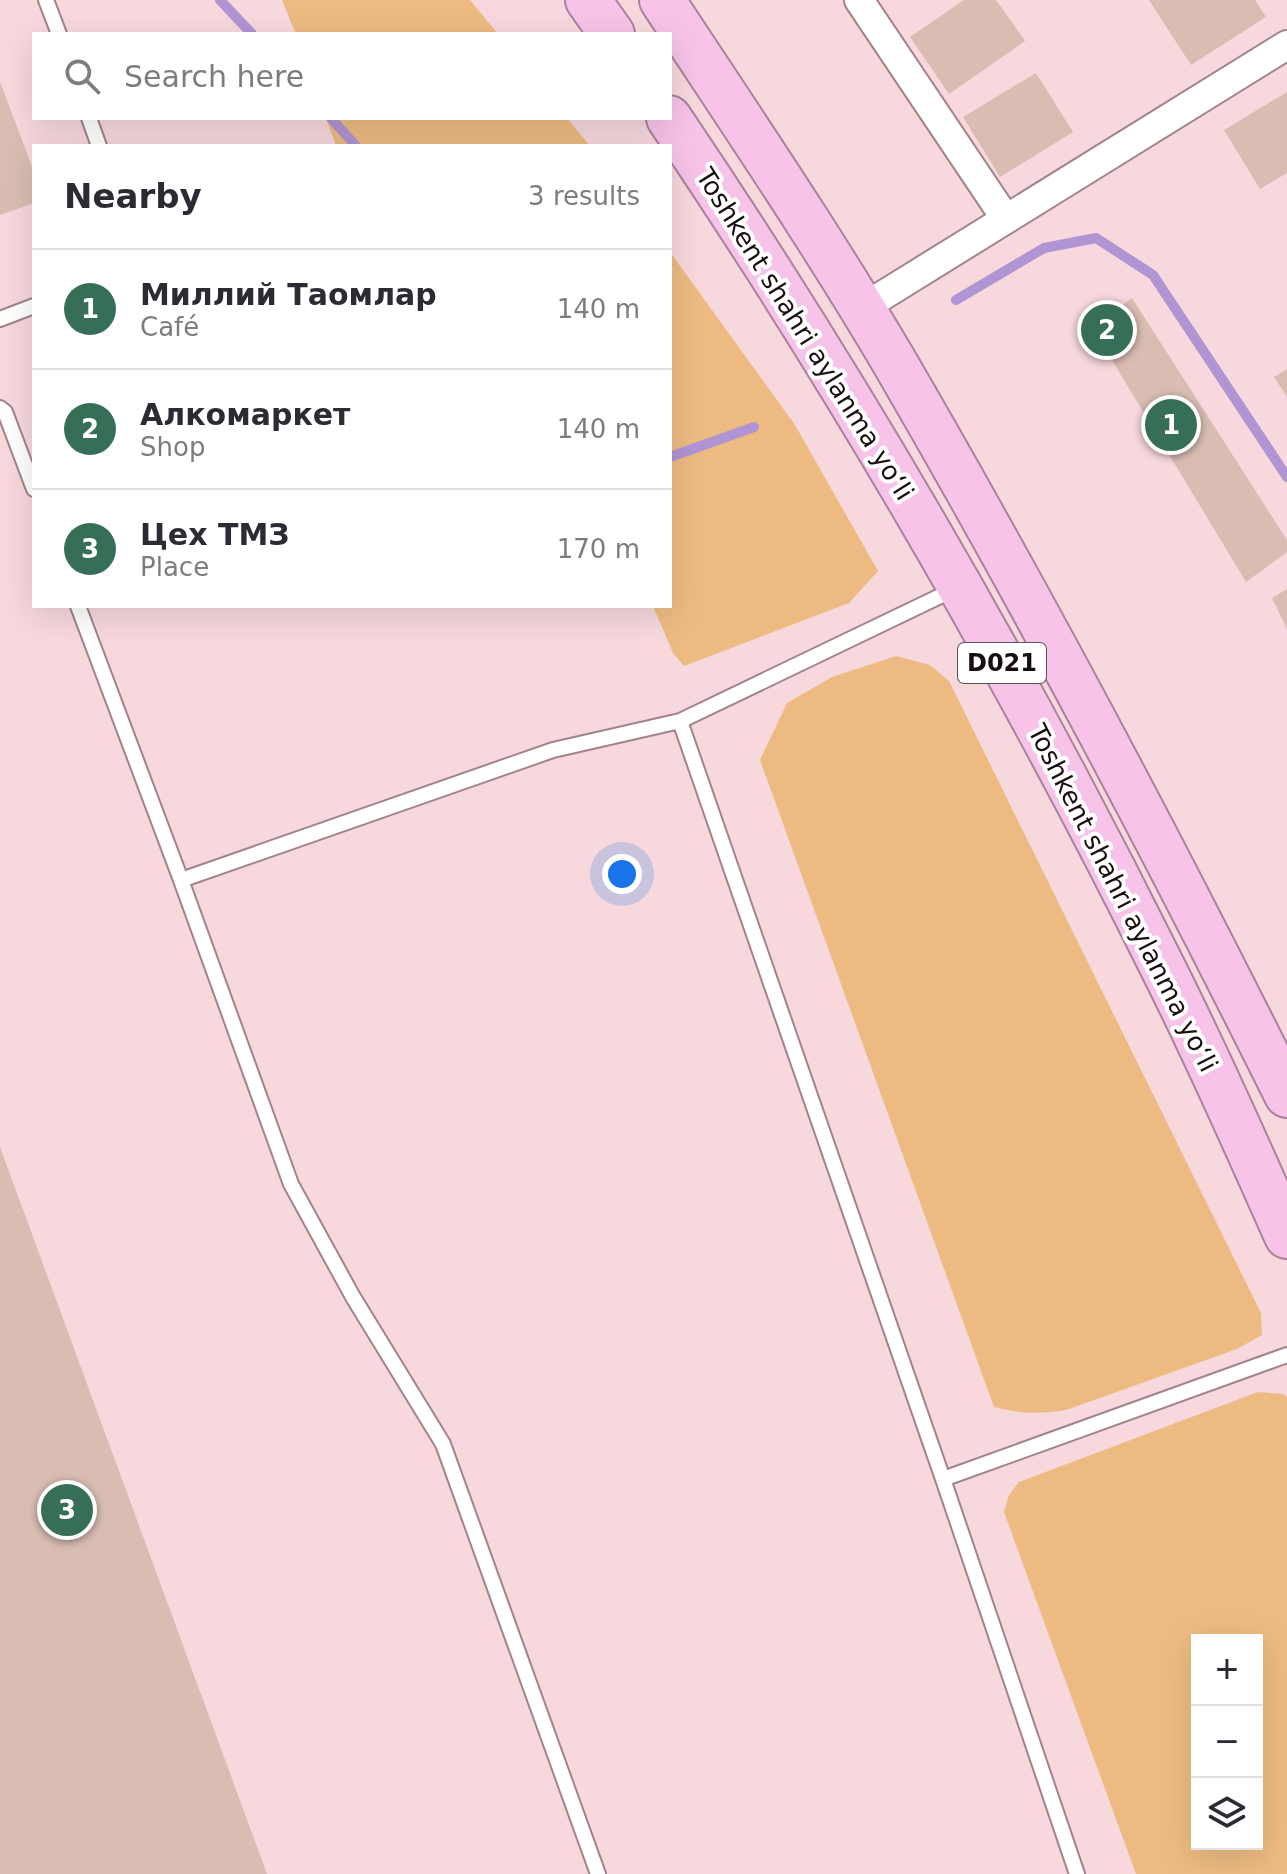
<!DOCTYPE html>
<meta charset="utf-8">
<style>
:root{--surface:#fff;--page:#f2f2f3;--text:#2b2b33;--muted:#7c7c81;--line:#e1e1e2;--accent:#376f56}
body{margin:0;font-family:"DejaVu Sans",sans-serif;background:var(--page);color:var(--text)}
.controls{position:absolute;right:24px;bottom:24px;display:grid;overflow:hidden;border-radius:0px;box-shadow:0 8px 32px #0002}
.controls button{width:72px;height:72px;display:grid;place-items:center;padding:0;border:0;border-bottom:2px solid var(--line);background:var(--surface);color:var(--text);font:40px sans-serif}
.you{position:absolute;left:622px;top:874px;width:28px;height:28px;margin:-20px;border:6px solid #fff;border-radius:50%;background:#1a73e8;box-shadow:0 0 0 12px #1a73e833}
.badge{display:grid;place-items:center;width:52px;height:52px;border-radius:50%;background:var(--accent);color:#fff;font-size:26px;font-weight:700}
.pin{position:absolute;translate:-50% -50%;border:4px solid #fff;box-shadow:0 2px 8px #0006}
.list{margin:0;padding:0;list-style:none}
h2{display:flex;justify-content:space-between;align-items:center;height:104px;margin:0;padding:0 32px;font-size:34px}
h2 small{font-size:26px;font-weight:400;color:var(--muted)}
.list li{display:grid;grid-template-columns:52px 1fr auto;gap:24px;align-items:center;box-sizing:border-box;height:120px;padding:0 32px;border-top:2px solid var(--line)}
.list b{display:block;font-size:30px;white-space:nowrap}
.list p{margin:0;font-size:26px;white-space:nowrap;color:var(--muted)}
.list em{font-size:26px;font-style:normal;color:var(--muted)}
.icon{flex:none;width:44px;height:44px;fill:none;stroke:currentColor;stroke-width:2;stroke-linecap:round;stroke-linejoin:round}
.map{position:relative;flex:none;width:1287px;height:1874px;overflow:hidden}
.search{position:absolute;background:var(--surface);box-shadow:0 8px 32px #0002;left:32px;top:32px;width:640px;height:88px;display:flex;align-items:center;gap:20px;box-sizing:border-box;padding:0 28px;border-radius:0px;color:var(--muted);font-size:30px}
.panel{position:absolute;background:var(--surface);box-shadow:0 8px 32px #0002;left:32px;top:144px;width:640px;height:464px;border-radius:0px}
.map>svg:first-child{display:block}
.green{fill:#edbb82;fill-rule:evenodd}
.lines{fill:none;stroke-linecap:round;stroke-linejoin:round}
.stream{stroke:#b194d4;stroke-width:10}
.building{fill:#d9bdb3}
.lane-casing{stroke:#a18489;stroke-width:18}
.street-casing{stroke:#a18489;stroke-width:32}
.highway-casing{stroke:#a9839d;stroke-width:48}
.lane{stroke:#fff;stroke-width:14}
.street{stroke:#fff;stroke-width:28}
.highway{stroke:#f7c3e9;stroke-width:44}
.labels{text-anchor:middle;stroke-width:8;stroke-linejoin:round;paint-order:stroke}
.shield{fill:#fff;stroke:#5d5657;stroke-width:2}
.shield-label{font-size:24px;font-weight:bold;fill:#180d0f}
.street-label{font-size:26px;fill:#180d0f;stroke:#fff}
</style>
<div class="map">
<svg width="1287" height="1874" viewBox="0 0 1287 1874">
<rect width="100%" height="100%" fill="#f7d8dd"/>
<path class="green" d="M 282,0 L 470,0 L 498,34 L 296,34 Z
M 326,118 L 567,118 L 590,146 L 336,146 Z
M 670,252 L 795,425 L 878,571 L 849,603 L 684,666 L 673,653 L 653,606 L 670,606 Z
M 896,656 L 930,665 L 949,681 L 1261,1313 L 1262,1335 L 1237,1349 L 1066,1410 C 1038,1414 1022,1414 994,1407 L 760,760 L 787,703 L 832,677 Z
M 1258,1392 L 1283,1394 L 1287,1397 L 1287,1874 L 1136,1874 L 1004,1512 L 1009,1495 L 1019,1482 ZM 1197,1640 L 1257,1640 L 1257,1844 L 1197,1844 Z"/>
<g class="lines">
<path class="stream" d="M 220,0 L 252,34
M 331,118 L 356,146
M 956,300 L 1044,248 L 1096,238 L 1153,275 L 1287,477
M 670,457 L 754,427"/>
</g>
<path class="building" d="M 964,0 L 996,0 L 1025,41 L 949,94 L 910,37 Z
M 1149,0 L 1255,0 L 1266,17 L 1191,65 Z
M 1036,73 L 1073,132 L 1000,177 L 963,117 Z
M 0,82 L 34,172 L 34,203 L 0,215 Z
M 1287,92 L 1287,173 L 1260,189 L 1224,130 Z
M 1132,298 L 1287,540 L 1287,552 L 1246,582 L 1092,327 Z
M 1287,369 L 1287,397 L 1274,377 Z
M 1287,589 L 1287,629 L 1272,598 Z
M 0,1147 L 267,1874 L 0,1874 Z"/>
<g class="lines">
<g class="lane-casing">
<path id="lane" d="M 46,0 L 59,34
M 89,118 L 99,146
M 0,319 L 34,306
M 0,408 L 5,412 L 34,489
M 78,606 L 181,880 L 291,1184 L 353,1297 L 443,1444 L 598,1874
M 680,721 L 943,1479 L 1077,1874
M 181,880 L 553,750 L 680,721 L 957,588
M 943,1479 L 1287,1355"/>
</g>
<g class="street-casing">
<path id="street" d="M 859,0 L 1006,219
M 861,309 L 1287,45"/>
</g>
<g class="highway-casing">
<path id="highway" d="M 588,0 L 612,34
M 662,0 C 741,120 822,239 895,363 C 1034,602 1164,848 1287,1095
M 669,118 C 852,389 1017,674 1163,968 C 1207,1056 1247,1146 1287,1236"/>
</g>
<use href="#lane" class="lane"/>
<use href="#street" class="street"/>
<use href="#highway" class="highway"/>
</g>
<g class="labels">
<rect class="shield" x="958" y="643" width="88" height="40" rx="6"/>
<g class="shield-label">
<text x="1002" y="671">D021</text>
</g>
<g class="street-label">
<text transform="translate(805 334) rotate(58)" y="9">Toshkent shahri aylanma yoʻli</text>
<text transform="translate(1123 898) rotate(63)" y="9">Toshkent shahri aylanma yoʻli</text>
</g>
</g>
</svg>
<div class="controls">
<button>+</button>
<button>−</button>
<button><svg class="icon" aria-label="layers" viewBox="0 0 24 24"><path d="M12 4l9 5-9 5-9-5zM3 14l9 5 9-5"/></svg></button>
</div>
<div class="you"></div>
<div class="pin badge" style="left:1171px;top:425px">1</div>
<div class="pin badge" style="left:1107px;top:330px">2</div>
<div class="pin badge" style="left:67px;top:1510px">3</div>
<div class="search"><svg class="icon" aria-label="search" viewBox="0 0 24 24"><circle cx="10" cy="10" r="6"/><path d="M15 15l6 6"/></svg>Search here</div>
<section class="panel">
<h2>Nearby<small>3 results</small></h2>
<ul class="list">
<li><span class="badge">1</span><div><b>Миллий Таомлар</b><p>Café</p></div><em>140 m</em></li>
<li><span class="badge">2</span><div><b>Алкомаркет</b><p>Shop</p></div><em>140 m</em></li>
<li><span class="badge">3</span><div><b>Цех ТМЗ</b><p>Place</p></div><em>170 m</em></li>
</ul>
</section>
</div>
